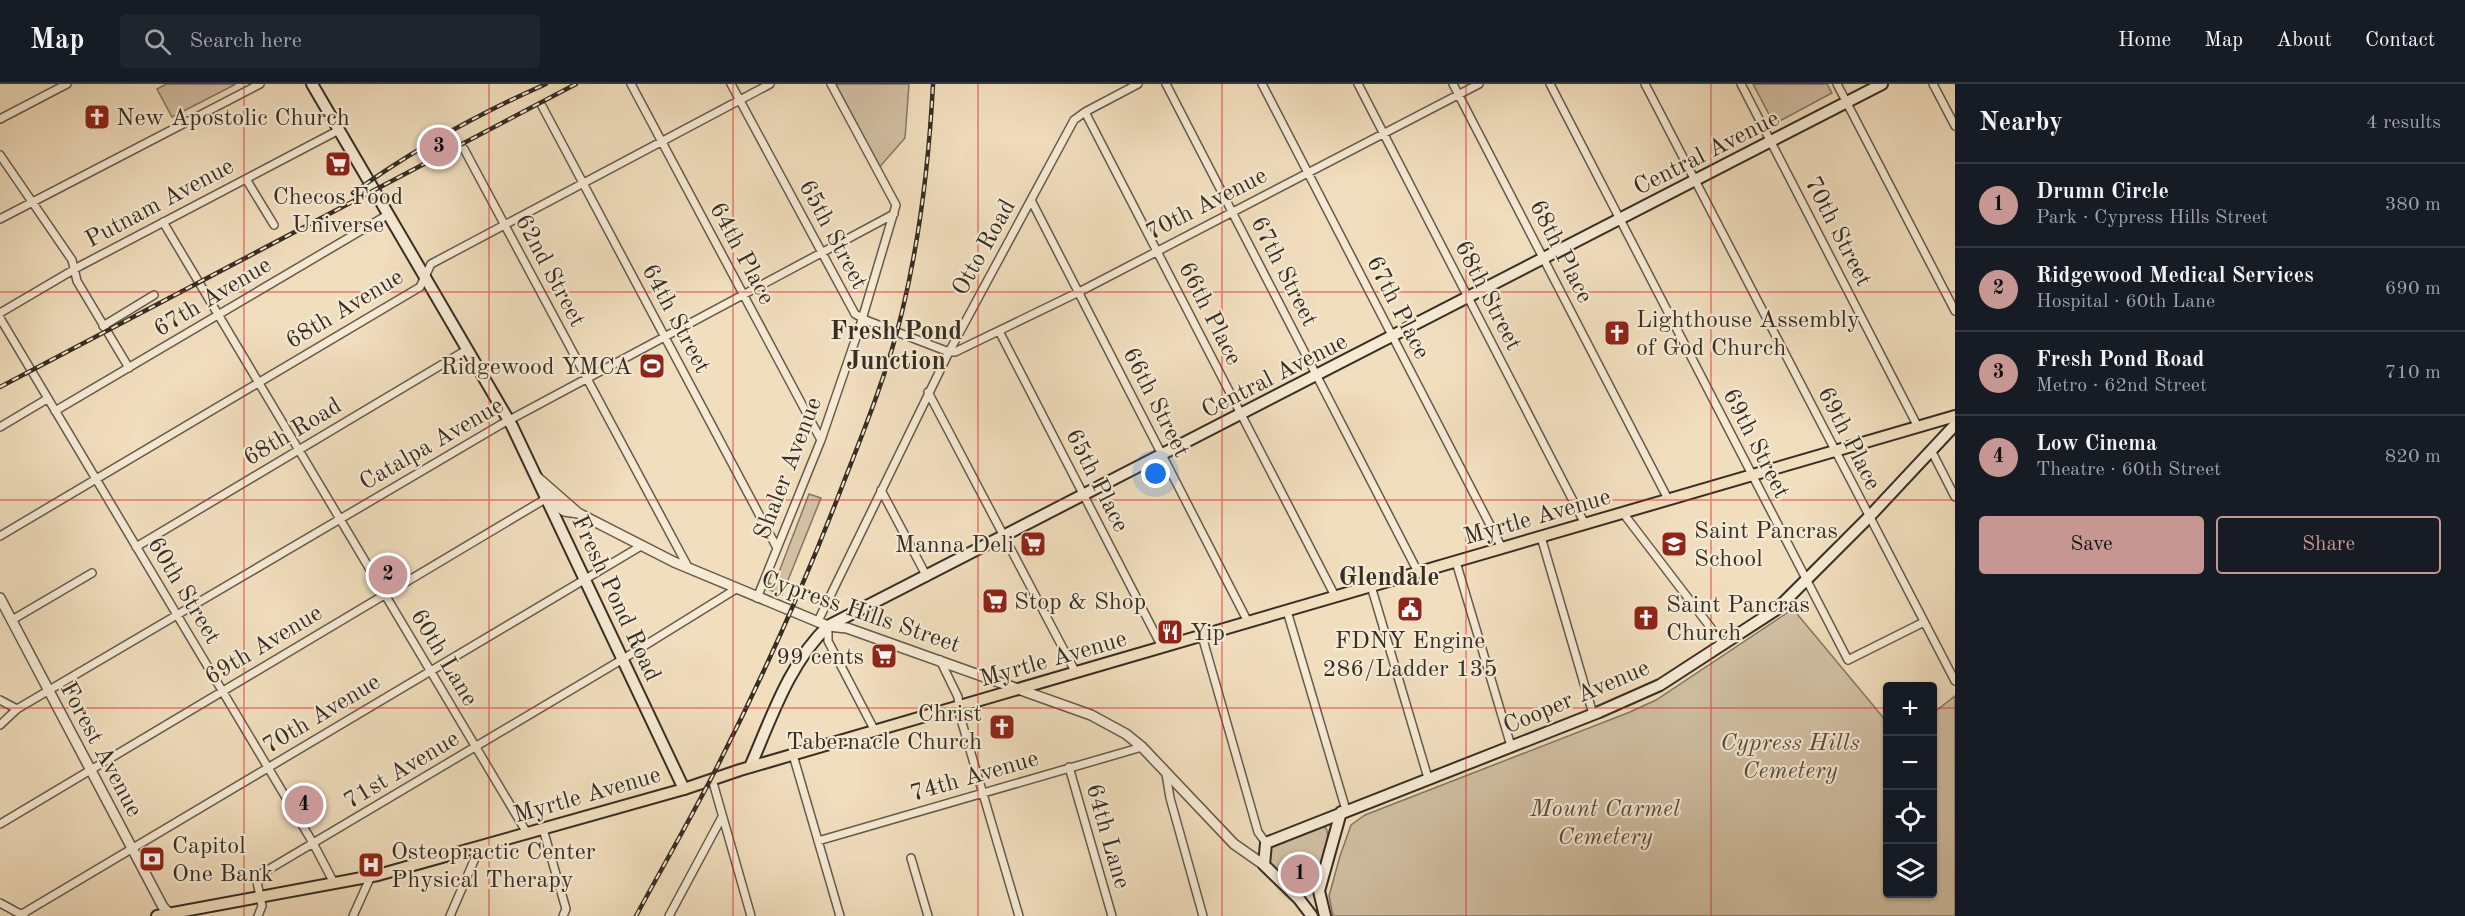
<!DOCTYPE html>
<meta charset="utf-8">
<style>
:root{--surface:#171b24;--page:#20242c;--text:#f1f3f6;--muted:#9ea1a6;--line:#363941;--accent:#c59692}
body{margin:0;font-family:"Old Standard TT",serif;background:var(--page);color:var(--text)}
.controls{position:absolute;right:18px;bottom:18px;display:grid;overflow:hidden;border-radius:6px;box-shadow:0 2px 4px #0004}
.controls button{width:54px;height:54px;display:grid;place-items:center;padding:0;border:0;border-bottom:2px solid var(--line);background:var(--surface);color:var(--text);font:30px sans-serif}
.you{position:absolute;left:1156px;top:390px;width:21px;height:21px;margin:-15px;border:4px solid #fff;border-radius:50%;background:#1a73e8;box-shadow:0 0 0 9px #1a73e833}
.badge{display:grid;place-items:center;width:39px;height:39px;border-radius:50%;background:var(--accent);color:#111;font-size:20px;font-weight:700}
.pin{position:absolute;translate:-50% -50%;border:3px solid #fff;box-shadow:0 2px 6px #0006}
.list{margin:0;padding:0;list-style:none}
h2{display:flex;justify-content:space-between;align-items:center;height:78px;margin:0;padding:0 24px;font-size:26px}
h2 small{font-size:20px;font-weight:400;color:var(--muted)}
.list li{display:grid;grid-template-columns:39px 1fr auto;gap:18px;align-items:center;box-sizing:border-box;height:84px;padding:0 24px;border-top:2px solid var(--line)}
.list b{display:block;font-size:22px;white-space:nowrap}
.list p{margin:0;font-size:20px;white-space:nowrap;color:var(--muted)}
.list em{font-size:20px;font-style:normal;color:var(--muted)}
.actions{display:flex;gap:12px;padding:18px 24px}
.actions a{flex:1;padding:14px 0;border:2px solid var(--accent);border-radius:6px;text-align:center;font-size:21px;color:var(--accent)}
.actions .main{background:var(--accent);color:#111}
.icon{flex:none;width:33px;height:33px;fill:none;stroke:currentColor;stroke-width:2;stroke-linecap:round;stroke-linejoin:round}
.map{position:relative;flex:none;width:1955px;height:832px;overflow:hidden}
header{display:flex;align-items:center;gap:36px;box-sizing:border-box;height:84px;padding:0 30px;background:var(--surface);border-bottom:2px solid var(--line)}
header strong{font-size:28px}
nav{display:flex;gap:33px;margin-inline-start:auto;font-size:21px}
.search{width:420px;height:54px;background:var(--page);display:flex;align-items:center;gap:15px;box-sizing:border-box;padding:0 21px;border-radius:6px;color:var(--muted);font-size:22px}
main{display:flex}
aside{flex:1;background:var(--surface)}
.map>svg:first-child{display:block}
.green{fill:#d1c0a4;stroke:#847764;stroke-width:1.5}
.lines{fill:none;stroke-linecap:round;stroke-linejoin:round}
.minor-casing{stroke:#665a4a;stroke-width:10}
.tertiary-casing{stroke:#665a4a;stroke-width:12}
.secondary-casing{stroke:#372e23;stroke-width:14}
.primary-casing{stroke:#372e23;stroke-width:14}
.minor{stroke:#f6ead5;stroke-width:7}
.tertiary{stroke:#f6ead5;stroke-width:9}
.secondary{stroke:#f6ead5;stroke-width:10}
.primary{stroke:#f1debe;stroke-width:10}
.rail-casing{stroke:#372e23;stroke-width:4.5}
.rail{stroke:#f6ead5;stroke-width:2;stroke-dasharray:7;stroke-linecap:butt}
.grid{fill:none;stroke:#d62828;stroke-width:1.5;stroke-opacity:0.55}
.labels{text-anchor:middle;stroke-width:4.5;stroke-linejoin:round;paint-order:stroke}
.poi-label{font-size:24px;fill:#372e23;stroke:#f6ead5;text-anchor:start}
.street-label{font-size:24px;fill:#372e23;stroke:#f6ead5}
.park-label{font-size:24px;font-style:italic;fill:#564b3d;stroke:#f6ead5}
.neighbourhood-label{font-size:26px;font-weight:bold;fill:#372e23;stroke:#f6ead5}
</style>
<header>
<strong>Map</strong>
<div class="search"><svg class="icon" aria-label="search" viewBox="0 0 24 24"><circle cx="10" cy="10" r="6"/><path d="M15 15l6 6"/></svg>Search here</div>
<nav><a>Home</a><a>Map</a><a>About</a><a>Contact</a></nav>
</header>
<main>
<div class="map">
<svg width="1955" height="832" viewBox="0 0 1955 832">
<rect width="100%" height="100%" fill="#f1debe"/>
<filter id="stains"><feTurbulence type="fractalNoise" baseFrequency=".00333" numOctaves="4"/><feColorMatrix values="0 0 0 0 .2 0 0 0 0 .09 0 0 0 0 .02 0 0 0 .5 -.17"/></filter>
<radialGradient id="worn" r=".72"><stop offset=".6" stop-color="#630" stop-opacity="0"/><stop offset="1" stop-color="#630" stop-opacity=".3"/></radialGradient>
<path class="green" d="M 166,0 L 236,0 L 172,33 L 157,5 Z
M 831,0 L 909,0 L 905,54 L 877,86 Z
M 1753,0 L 1827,0 L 1832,9 L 1774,40 Z
M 809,410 L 821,414 L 782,511 L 767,505 L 769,499 L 774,501 Z
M 1793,525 L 1887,638 L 1888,810 L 1932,810 L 1933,629 L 1955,612 L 1955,832 L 1333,832 L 1329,812 L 1340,772 L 1351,741 L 1365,731 L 1630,628 L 1656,616 Z
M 1315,741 L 1326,744 C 1332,755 1319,802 1310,810 L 1300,809 L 1267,776 L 1269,762 Z"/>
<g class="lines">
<g class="minor-casing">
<path id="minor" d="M 631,0 L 821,356
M 731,0 L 855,230 L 868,237 L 949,268
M 1166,0 L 1418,488
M 1262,0 L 1502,464
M 1358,0 L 1585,440
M 1453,0 L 1668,415
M 1550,0 L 1848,576 L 1924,538
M 1645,0 L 1955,597
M 1741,0 L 1918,343
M 1837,0 L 1955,227
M 1933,0 L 1955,42
M 542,22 L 777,464
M 1085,28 L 1335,512
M 0,35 L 67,0
M 464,65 L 688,483
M 0,71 L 72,176 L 77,197 L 129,284
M 246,95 L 274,141
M 1031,116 L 1248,538
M 0,135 L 260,0
M 163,138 L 527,749
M 0,229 L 80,182 L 339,46
M 0,234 L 313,759 L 334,799
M 103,242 L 154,211
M 999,247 L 1162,563
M 949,268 L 955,268 L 1079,208 L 1479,0
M 928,308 L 1076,589
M 55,327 L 389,130
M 0,343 L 47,315
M 1932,368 L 1955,413
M 881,406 L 927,493
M 1623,429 L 1724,561
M 0,452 L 420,203 L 431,180 L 770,0
M 1541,453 L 1593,630
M 136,463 L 468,265
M 1456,478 L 1511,662
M 1371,502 L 1428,694
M 757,514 L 821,356 L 860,242 L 896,121 L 831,0
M 1287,527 L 1346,726
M 12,536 L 92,489
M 818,537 L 949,268 L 1074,36 L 1085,28 L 1138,0
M 828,542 L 828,557 L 875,647
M 1202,552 L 1258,748 L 1266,759
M 940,576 L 958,613 L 960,632 L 1019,832
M 0,616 L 17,625
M 0,641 L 17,625 L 500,341 L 894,130
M 793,671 L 840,832
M 1069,683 L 1112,832
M 1166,690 L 1170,714 L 1203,832
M 712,695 L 751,832
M 0,740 L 547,414
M 543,745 L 566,825 L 563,832
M 818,757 L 1142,663
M 911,774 L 928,832
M 0,819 L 24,832
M 22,830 L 641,462
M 258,832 L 262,822 L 256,793 L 623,575 L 736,505
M 353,832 L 371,792
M 450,832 L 476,772 L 474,763
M 669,832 L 722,733"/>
</g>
<g class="tertiary-casing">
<path id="tertiary" d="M 538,394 L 578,429 L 674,478 L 828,542 L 847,544 L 1091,631 L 1126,650 L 1142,663 L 1234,760 L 1264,781
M 547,414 L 564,427 L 578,429
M 0,514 L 163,823 L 170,830"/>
</g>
<g class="secondary-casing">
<path id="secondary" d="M 312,0 L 512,342 L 684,705
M 750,683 C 771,635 789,579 828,542 L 1882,0
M 1312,832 L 1299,815 L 1264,781 L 1266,759 L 1599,628 L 1660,601 L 1777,525 L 1869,433 L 1955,341
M 1325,832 L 1319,807 L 1341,728"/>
</g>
<g class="primary-casing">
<path id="primary" d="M 157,832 L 378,791 L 684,705 L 740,686 L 1955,332"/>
</g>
<use href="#minor" class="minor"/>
<use href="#tertiary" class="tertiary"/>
<use href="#secondary" class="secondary"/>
<use href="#primary" class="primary"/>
<g class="rail-casing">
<path id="rail" d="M 353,109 C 413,66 478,30 546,0
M 0,303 L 576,0
M 636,832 C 664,780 694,729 720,677 C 766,586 807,494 843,400 C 865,344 888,287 902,228 C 920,154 929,77 933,0"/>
</g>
<use href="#rail" class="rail"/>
</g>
<path class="grid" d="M 244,0 L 244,832M 489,0 L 489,832M 733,0 L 733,832M 978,0 L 978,832M 1222,0 L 1222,832M 1466,0 L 1466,832M 1711,0 L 1711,832M 0,208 L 1955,208M 0,416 L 1955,416M 0,624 L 1888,624M 1932,624 L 1955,624"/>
<defs>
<g id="church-square" transform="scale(1.35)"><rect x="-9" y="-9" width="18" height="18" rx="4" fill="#8f2418" stroke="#f6ead5"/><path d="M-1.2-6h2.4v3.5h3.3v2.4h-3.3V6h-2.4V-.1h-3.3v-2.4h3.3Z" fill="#fff"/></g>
<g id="supermarket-square" transform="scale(1.35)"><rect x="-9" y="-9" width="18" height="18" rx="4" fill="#8f2418" stroke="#f6ead5"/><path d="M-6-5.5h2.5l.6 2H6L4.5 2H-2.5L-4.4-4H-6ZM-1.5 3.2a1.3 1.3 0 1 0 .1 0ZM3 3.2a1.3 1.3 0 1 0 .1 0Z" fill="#fff"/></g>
<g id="stadium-square" transform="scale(1.35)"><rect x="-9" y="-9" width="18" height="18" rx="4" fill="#8f2418" stroke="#f6ead5"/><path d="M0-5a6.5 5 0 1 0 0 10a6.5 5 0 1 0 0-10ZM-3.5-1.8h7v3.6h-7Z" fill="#fff"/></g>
<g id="school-square" transform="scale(1.35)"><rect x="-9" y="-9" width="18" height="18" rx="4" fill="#8f2418" stroke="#f6ead5"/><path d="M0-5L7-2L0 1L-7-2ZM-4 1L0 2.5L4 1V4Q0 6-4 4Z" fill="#fff"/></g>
<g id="civic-square" transform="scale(1.35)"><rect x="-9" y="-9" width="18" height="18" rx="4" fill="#8f2418" stroke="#f6ead5"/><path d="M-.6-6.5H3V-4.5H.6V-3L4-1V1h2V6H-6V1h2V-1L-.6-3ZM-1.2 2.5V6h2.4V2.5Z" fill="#fff"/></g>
<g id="restaurant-square" transform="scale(1.35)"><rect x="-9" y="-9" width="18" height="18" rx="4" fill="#8f2418" stroke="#f6ead5"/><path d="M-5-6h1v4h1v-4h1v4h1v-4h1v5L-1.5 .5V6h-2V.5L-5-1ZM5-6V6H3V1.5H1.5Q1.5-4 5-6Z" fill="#fff"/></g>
<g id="bank-square" transform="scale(1.35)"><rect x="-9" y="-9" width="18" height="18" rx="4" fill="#8f2418" stroke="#f6ead5"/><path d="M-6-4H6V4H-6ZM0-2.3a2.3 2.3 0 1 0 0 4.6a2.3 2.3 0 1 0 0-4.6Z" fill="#fff"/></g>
<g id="hospital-square" transform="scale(1.35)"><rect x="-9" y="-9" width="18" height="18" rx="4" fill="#8f2418" stroke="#f6ead5"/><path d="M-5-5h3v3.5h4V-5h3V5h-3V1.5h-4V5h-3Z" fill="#fff"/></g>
</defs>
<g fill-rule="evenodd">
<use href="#church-square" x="97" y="33"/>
<use href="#supermarket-square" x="338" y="80"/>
<use href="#church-square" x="1617" y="249"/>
<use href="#stadium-square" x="652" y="282"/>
<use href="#supermarket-square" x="1033" y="460"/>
<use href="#school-square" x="1674" y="460"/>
<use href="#supermarket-square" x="995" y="517"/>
<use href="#civic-square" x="1410" y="525"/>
<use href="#church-square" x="1646" y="534"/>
<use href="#restaurant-square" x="1170" y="548"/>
<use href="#supermarket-square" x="884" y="572"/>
<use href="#church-square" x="1002" y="643"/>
<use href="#bank-square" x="152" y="775"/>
<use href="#hospital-square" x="371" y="781"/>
</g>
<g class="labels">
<g class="poi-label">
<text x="116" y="41">New Apostolic Church</text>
<text x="338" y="120" text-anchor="middle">Checos Food<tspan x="338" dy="28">Universe</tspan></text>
<text x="1636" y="243">Lighthouse Assembly<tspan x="1636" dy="28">of God Church</tspan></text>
<text x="632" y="290" text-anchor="end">Ridgewood YMCA</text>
<text x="1694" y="454">Saint Pancras<tspan x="1694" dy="28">School</tspan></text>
<text x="1014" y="468" text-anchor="end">Manna Deli</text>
<text x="1014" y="525">Stop &amp; Shop</text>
<text x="1666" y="528">Saint Pancras<tspan x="1666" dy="28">Church</tspan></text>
<text x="1190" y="556">Yip</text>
<text x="1410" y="564" text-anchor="middle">FDNY Engine<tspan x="1410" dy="28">286/Ladder 135</tspan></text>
<text x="864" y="580" text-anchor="end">99 cents</text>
<text x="982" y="637" text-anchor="end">Christ<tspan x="982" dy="28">Tabernacle Church</tspan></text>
<text x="172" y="769">Capitol<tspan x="172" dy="28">One Bank</tspan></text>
<text x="391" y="775">Osteopractic Center<tspan x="391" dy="28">Physical Therapy</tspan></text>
</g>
<g class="street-label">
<text transform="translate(1706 68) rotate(-27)" y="8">Central Avenue</text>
<text transform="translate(159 118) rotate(-28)" y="8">Putnam Avenue</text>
<text transform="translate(1206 119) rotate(-27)" y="8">70th Avenue</text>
<text transform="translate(1839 147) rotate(63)" y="8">70th Street</text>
<text transform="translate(834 150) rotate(62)" y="8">65th Street</text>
<text transform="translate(983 163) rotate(-61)" y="8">Otto Road</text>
<text transform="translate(1562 167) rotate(63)" y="8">68th Place</text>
<text transform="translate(743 169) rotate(62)" y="8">64th Place</text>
<text transform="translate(551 186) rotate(62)" y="8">62nd Street</text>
<text transform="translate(1285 187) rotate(63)" y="8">67th Street</text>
<text transform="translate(1489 211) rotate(63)" y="8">68th Street</text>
<text transform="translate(212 212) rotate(-31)" y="8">67th Avenue</text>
<text transform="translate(1399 223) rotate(63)" y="8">67th Place</text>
<text transform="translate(344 224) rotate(-31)" y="8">68th Avenue</text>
<text transform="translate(1211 229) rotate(63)" y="8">66th Place</text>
<text transform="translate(677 234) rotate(62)" y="8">64th Street</text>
<text transform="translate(1274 291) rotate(-27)" y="8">Central Avenue</text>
<text transform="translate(1157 318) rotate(63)" y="8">66th Street</text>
<text transform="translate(292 347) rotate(-31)" y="8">68th Road</text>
<text transform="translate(1850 354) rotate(63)" y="8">69th Place</text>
<text transform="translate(431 359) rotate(-30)" y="8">Catalpa Avenue</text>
<text transform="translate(1757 359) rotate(63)" y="8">69th Street</text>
<text transform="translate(787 384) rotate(-69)" y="8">Shaler Avenue</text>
<text transform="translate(1098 396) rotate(63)" y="8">65th Place</text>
<text transform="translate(1537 432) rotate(-16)" y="8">Myrtle Avenue</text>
<text transform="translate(185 506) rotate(59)" y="8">60th Street</text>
<text transform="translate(617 514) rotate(65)" y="8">Fresh Pond Road</text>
<text transform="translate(861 527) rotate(19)" y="8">Cypress Hills Street</text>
<text transform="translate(263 560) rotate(-31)" y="8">69th Avenue</text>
<text transform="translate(445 573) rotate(59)" y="8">60th Lane</text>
<text transform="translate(1053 574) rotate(-16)" y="8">Myrtle Avenue</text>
<text transform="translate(1576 612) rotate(-23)" y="8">Cooper Avenue</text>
<text transform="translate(321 629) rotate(-31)" y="8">70th Avenue</text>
<text transform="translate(102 665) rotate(62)" y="8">Forest Avenue</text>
<text transform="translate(401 685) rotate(-31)" y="8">71st Avenue</text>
<text transform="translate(974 691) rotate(-16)" y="8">74th Avenue</text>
<text transform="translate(587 710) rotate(-16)" y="8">Myrtle Avenue</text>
<text transform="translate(1109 752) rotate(74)" y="8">64th Lane</text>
</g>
<g class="park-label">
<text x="1790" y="666">Cypress Hills<tspan x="1790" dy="28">Cemetery</tspan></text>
<text x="1605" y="732">Mount Carmel<tspan x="1605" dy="28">Cemetery</tspan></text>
</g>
<g class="neighbourhood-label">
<text x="896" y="255">Fresh Pond<tspan x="896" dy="30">Junction</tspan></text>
<text x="1389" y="501">Glendale</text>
</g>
</g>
<rect width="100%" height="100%" filter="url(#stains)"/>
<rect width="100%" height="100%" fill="url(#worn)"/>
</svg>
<div class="controls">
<button>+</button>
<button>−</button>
<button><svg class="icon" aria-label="locate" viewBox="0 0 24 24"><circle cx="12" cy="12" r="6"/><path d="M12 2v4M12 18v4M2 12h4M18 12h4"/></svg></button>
<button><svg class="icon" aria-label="layers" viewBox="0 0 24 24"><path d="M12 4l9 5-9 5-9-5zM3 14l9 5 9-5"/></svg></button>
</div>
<div class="you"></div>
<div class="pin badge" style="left:1300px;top:790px">1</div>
<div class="pin badge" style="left:388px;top:491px">2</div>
<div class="pin badge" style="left:439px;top:63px">3</div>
<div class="pin badge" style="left:304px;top:721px">4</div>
</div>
<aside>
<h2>Nearby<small>4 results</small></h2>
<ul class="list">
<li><span class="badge">1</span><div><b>Drumn Circle</b><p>Park · Cypress Hills Street</p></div><em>380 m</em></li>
<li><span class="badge">2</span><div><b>Ridgewood Medical Services</b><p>Hospital · 60th Lane</p></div><em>690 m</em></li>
<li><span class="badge">3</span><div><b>Fresh Pond Road</b><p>Metro · 62nd Street</p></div><em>710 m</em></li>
<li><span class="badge">4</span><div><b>Low Cinema</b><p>Theatre · 60th Street</p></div><em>820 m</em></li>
</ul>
<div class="actions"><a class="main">Save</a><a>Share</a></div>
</aside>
</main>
